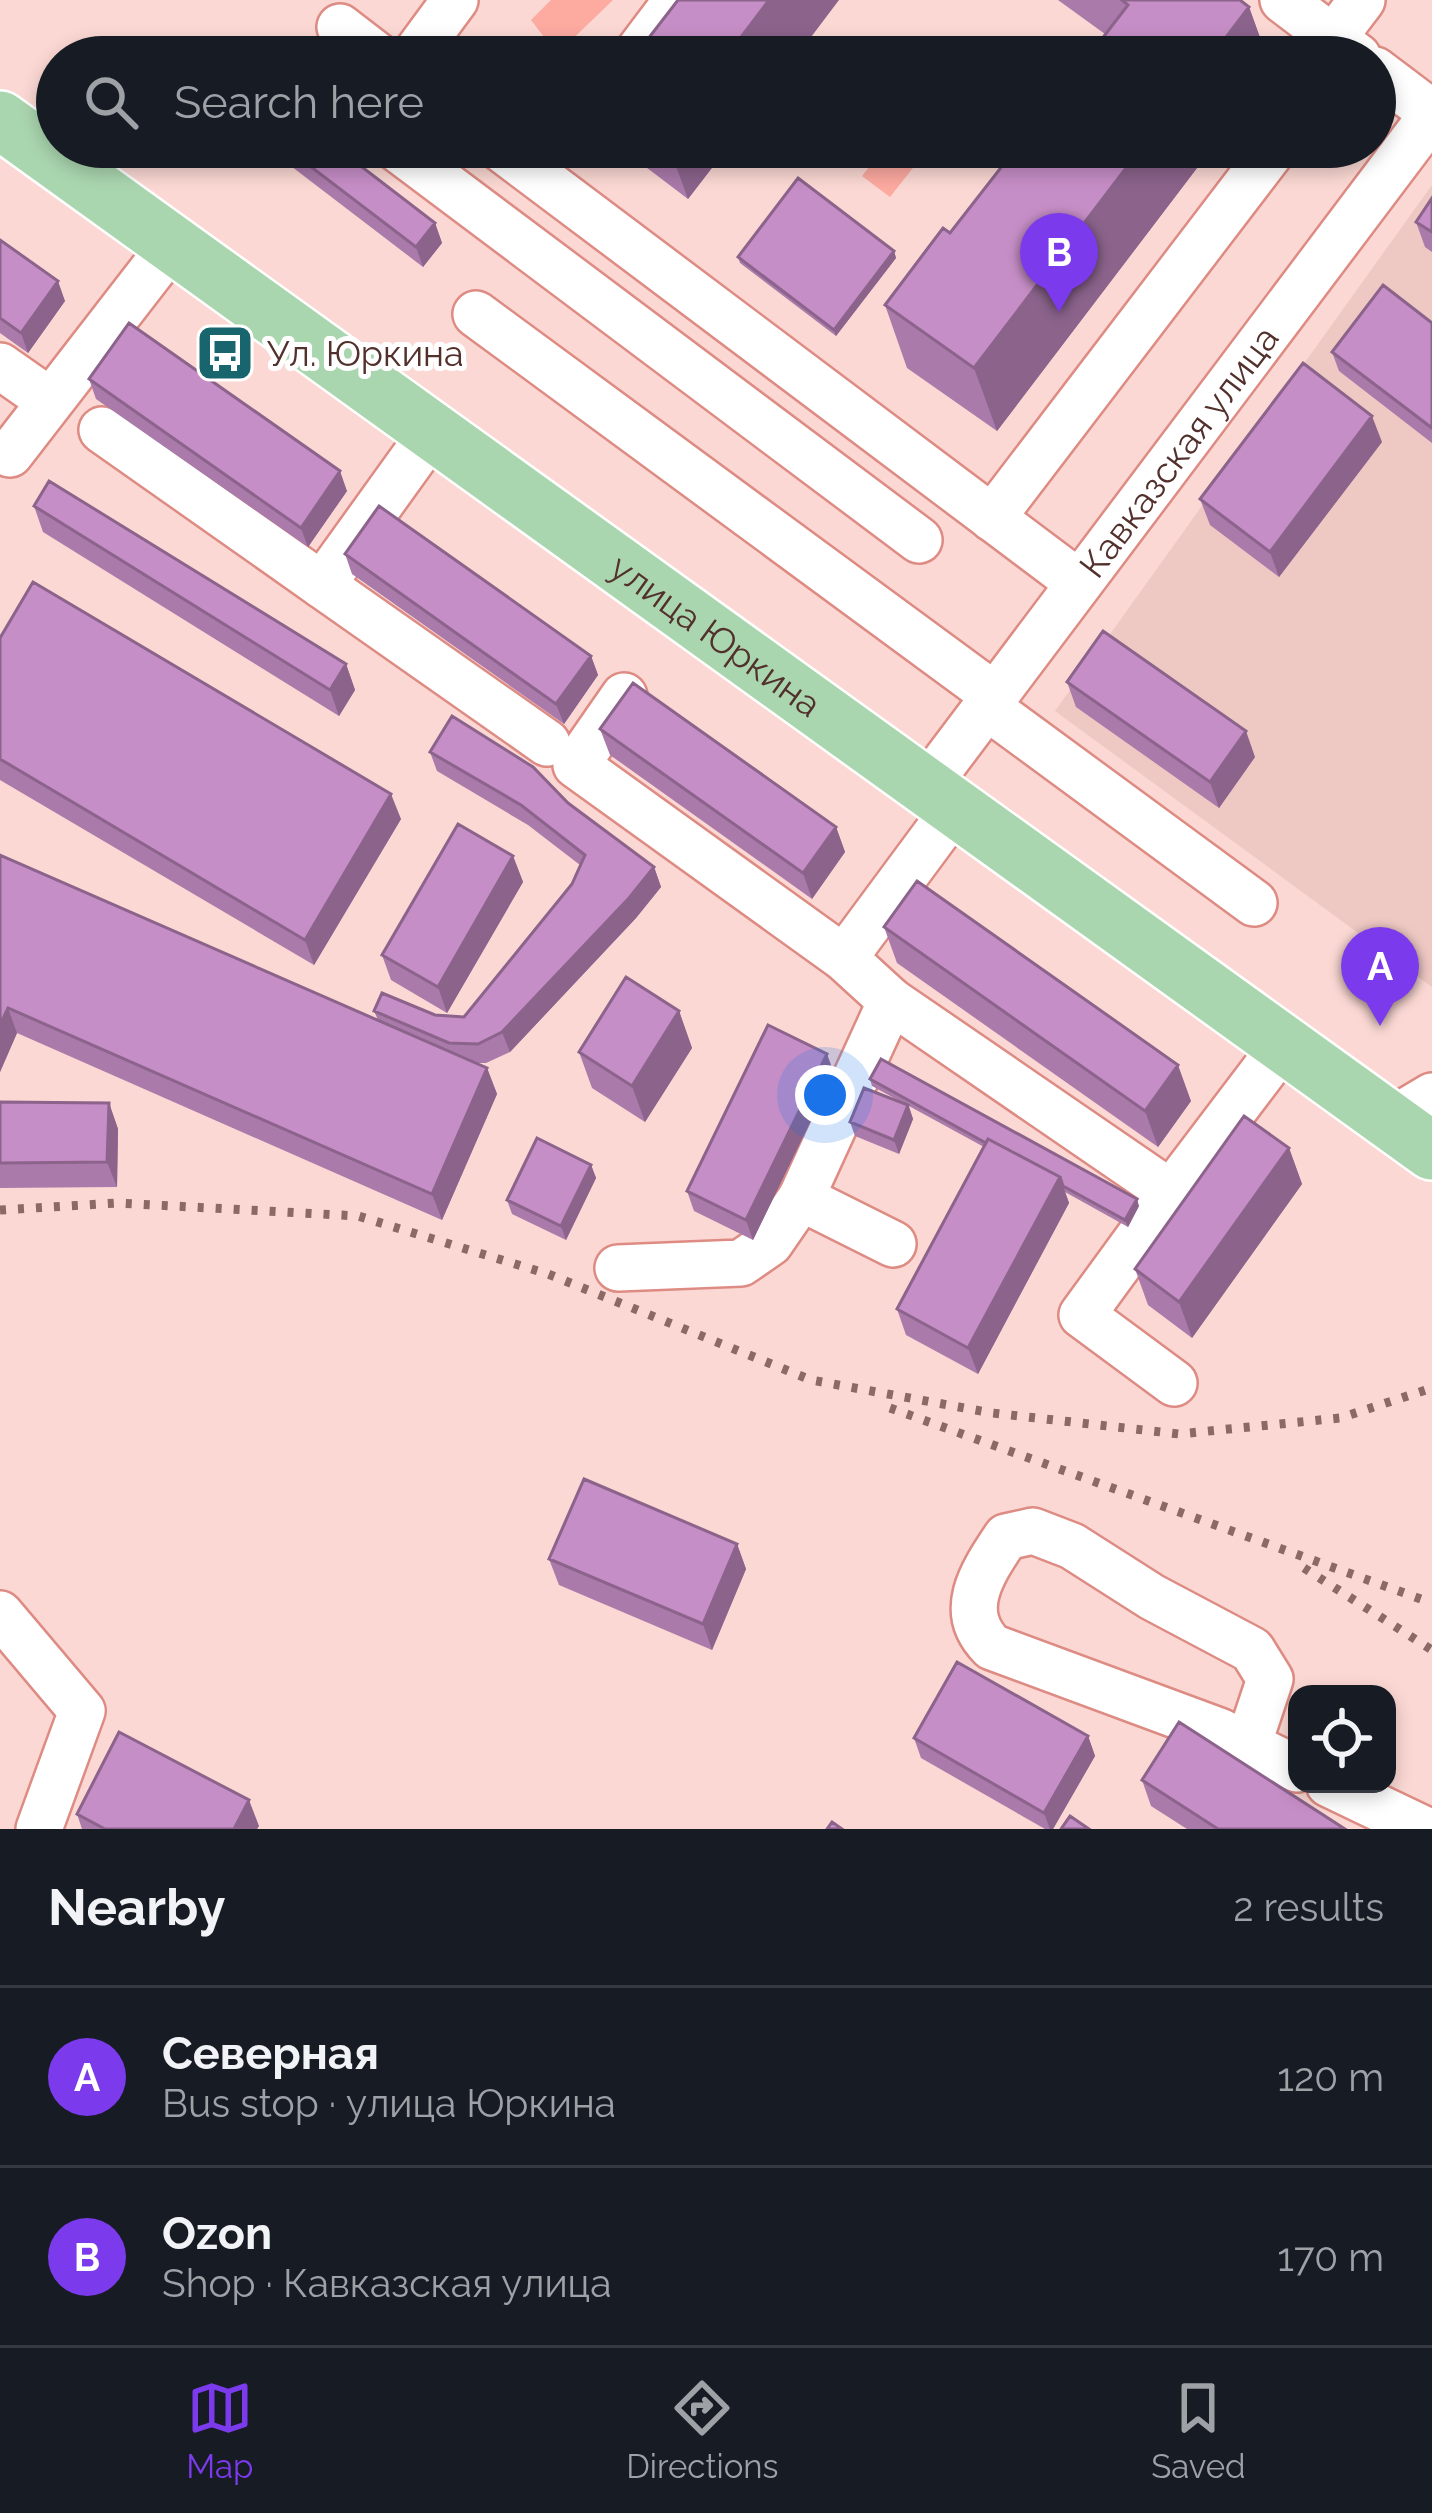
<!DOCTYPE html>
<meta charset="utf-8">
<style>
:root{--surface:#171b24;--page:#20242c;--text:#f1f3f6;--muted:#9ea1a6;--line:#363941;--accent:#7c3aed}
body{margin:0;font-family:Raleway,sans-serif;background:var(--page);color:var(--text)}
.controls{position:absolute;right:36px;bottom:36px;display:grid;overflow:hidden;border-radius:24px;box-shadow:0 6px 18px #0003}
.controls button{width:108px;height:108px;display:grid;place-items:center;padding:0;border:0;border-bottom:3px solid var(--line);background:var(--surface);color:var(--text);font:60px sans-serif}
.you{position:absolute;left:825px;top:1095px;width:42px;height:42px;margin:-30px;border:9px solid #fff;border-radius:50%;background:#1a73e8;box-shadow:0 0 0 18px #1a73e833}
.badge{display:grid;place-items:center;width:78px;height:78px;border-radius:50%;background:var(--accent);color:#fff;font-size:39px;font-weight:700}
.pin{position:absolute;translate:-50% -99px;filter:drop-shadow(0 3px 6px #0008)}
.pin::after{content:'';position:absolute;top:63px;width:42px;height:36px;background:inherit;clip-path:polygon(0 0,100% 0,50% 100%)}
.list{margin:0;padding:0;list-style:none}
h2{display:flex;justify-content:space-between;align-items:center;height:156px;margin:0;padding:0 48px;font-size:51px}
h2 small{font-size:39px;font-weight:400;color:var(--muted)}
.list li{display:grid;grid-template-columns:78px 1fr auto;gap:36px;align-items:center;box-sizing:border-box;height:180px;padding:0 48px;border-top:3px solid var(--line)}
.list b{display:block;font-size:45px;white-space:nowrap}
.list p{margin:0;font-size:39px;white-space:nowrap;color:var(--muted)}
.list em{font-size:39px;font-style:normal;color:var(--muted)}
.icon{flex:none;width:66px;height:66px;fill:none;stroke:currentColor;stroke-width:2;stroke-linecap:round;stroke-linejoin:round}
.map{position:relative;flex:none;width:1432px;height:1829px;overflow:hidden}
.search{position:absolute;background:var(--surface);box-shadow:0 6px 18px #0003;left:36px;right:36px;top:36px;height:132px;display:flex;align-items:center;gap:30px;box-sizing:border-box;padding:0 42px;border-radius:66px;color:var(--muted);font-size:45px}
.sheet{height:516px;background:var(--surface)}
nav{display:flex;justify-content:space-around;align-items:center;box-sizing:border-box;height:168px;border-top:3px solid var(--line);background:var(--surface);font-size:33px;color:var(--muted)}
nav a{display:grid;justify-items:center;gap:6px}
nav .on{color:var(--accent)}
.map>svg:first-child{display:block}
.built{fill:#eec8c3}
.green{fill:#fdaaa1}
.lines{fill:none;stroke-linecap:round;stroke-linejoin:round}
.minor-casing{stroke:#dd8b83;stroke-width:50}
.major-casing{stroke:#fff;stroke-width:62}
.minor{stroke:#fff;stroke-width:45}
.major{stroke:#aad6af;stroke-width:57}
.rail{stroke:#8c6965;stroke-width:9;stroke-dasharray:6 12;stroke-linecap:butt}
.wall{fill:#aa7aaa}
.shaded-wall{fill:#8b638b}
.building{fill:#c68ec6;stroke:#8b638b;stroke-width:3}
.labels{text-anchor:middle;stroke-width:10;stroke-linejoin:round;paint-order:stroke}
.poi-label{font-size:36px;fill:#52302c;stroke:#fff;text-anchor:start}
.street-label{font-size:36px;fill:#52302c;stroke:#fff}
</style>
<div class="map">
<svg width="1432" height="1829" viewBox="0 0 1432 1829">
<rect width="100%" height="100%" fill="#fbd8d3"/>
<path class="built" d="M 1432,185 L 1432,987 L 1055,711 Z"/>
<path class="green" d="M 551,0 L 613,0 L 557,54 L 531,20 Z
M 885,147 L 916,164 L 890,197 L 862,176 Z"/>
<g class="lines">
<g class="minor-casing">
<g id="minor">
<path d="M 1283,0 L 1358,57"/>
<path d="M 340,27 L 379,57"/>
<path d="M 1333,38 L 1362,0"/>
<path d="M 413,57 L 455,0"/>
<path d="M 634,57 L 677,0"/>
<path d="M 1375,70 L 1432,113"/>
<path d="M 395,147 L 919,540"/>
<path d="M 499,147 L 1079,583"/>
<path d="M 476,314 L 994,695"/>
<path d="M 0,366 L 50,401"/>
<path d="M 102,430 L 322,585"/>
<path d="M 432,432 L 322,585 L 547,743"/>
<path d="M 10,454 L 171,246"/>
<path d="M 992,518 L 1275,147"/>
<path d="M 624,696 L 576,765 L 844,958 L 891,1001 L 1171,1193 L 1284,1044"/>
<path d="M 986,706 L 1254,903"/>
<path id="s1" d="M 926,787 L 1432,115"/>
<path d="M 844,958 L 955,808"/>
<path d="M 891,1001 L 801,1198 L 893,1244"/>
<path d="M 1390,1121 L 1432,1096"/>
<path d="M 1171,1193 L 1082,1315 L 1174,1383"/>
<path d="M 618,1268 L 741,1263 L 770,1243 L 801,1198"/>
<path d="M 0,1614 L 82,1711 L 39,1829"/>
<path d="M 1248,1745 L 1270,1679 L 1252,1650 L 1152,1597 L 1072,1546 L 1033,1531 L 1006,1537 C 982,1573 956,1611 992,1647 L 1219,1731 L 1297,1769"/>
<path d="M 1329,1784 L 1423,1829"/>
</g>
</g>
<g class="major-casing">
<g id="major">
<path id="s2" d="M 0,120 L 1432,1151"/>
</g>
</g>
<use href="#minor" class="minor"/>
<use href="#major" class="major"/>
<path class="rail" d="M 0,1210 L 118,1203 L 358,1216 L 548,1274 L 811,1380 L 992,1413 L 1179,1434 L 1340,1418 L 1432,1388
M 890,1408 L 1432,1603
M 1304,1568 L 1432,1650"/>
</g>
<path class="wall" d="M 1058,0 L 1240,0 L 1249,7 L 1267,57 L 1088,57 L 1105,34 Z
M 266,147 L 336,147 L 435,223 L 442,243 L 423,267 Z
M 627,147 L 728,147 L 688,199 L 630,155 Z
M 1017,147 L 1213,147 L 997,431 L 907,368 L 885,305 L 950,233 Z
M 1432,198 L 1432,252 L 1425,247 L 1416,222 Z
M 0,240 L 65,301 L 28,353 L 0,333 Z
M 894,251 L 896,258 L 836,336 L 740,263 L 738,257 Z
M 1432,323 L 1432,443 L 1339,371 L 1332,352 Z
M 89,379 L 347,491 L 308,547 L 96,399 Z
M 1382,442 L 1279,577 L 1210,525 L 1200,499 Z
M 34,506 L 346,664 L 355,690 L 339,716 L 43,532 Z
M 345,554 L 591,656 L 598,675 L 564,724 L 352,574 Z
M 0,638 L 401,819 L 314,965 L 0,780 Z
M 1067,682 L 1255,757 L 1219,808 L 1076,707 Z
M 600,729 L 836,827 L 845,852 L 812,899 L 610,755 Z
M 430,752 L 568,803 L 654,867 L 661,887 L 636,918 L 510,1052 L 486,1063 L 475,1063 L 487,1068 L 497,1094 L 442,1220 L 17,1033 L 0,1072 L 0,855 L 378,1020 L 374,1011 L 464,1017 L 572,884 L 580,865 L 528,825 L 437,771 Z
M 513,856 L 523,882 L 447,1013 L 391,980 L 382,955 Z
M 884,927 L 1191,1101 L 1158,1147 L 897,963 Z
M 679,1011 L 692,1048 L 645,1122 L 592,1088 L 579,1052 Z
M 834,1073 L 753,1240 L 694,1211 L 687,1191 Z
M 870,1079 L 1139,1206 L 1128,1227 L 1065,1192 L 1069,1203 L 978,1374 L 906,1335 L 897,1309 L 984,1147 L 909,1106 L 913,1119 L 899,1154 L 855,1136 L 850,1122 L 905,1104 L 872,1086 Z
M 0,1102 L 109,1103 L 118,1129 L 117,1187 L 0,1188 Z
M 1289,1148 L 1302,1184 L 1192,1338 L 1148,1305 L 1135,1269 Z
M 591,1165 L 596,1178 L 566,1240 L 512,1214 L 507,1200 Z
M 737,1544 L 746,1569 L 712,1650 L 559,1585 L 549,1559 Z
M 1088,1736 L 1095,1756 L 1053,1829 L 1045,1829 L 921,1758 L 914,1738 Z
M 1142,1780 L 1345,1829 L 1187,1829 L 1151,1806 Z
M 77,1814 L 259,1826 L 257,1829 L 82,1829 Z"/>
<path class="shaded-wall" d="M 769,0 L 839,0 L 796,57 L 726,57 Z
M 1249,7 L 1267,57 L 1211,57 Z
M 669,147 L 728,147 L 688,199 Z
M 1142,147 L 1213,147 L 997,431 L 974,368 Z
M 435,223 L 442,243 L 423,267 L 416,247 Z
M 894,251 L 896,258 L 836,336 L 834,330 Z
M 58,281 L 65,301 L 28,353 L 21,333 Z
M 1372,416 L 1382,442 L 1279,577 L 1270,552 Z
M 340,471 L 347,491 L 308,547 L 301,528 Z
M 591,656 L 598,675 L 564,724 L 556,704 Z
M 346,664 L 355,690 L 339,716 L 330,690 Z
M 1246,731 L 1255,757 L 1219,808 L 1210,782 Z
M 391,794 L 401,819 L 314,965 L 305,940 Z
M 836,827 L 845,852 L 812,899 L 803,873 Z
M 513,856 L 523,882 L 447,1013 L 438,987 Z
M 654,867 L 661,887 L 636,918 L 510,1052 L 502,1032 Z
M 8,1008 L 17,1033 L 0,1072 L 0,1025 Z
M 679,1011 L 692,1048 L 645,1122 L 632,1086 Z
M 827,1054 L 834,1073 L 753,1240 L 746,1220 Z
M 1178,1065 L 1191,1101 L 1158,1147 L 1145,1111 Z
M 487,1068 L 497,1094 L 442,1220 L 432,1194 Z
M 109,1103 L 118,1129 L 117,1187 L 107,1162 Z
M 908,1105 L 913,1119 L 899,1154 L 894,1140 Z
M 1289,1148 L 1302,1184 L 1192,1338 L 1179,1302 Z
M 591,1165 L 596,1178 L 566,1240 L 561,1226 Z
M 1060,1177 L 1069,1203 L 978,1374 L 968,1348 Z
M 1137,1199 L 1139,1206 L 1128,1227 L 1125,1220 Z
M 737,1544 L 746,1569 L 712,1650 L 703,1624 Z
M 1088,1736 L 1095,1756 L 1053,1829 L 1050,1829 L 1044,1813 Z
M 249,1800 L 259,1826 L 257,1829 L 234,1829 Z"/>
<path class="building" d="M 678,0 L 769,0 L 726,57 L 634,57 Z
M 1122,0 L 1240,0 L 1249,7 L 1211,57 L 1088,57 L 1128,5 Z
M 285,147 L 336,147 L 435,223 L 416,247 Z
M 1017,147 L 1142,147 L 974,368 L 885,305 L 943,228 L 950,233 Z
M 798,178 L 894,251 L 834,330 L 738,257 Z
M 1432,198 L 1432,232 L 1416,222 Z
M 0,240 L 58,281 L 21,333 L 0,318 Z
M 1383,285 L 1432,323 L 1432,428 L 1332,352 Z
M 129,323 L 340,471 L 301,528 L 89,379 Z
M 1303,363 L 1372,416 L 1270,552 L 1200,499 Z
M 49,481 L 346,664 L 330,690 L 34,506 Z
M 379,506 L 591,656 L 556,704 L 345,554 Z
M 33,582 L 391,794 L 305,940 L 0,759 L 0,638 Z
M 1103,631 L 1246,731 L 1210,782 L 1067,682 Z
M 633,683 L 836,827 L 803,873 L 600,729 Z
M 452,716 L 533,767 L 568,803 L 654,867 L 629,898 L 502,1032 L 478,1044 L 449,1043 L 374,1011 L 382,993 L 435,1015 L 464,1017 L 572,884 L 585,855 L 521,805 L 430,752 Z
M 458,824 L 513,856 L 438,987 L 382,955 Z
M 0,855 L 487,1068 L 432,1194 L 8,1008 L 0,1025 Z
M 917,881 L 1178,1065 L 1145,1111 L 884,927 Z
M 626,977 L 679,1011 L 632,1086 L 579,1052 Z
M 768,1025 L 827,1054 L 746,1220 L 687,1191 Z
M 881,1059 L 1137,1199 L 1125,1220 L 1063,1186 L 1060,1177 L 988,1139 L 986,1143 L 870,1079 Z
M 864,1088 L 908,1105 L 894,1140 L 850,1122 Z
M 0,1102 L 109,1103 L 107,1162 L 0,1163 Z
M 1244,1116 L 1289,1148 L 1179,1302 L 1135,1269 Z
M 537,1138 L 591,1165 L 561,1226 L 507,1200 Z
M 988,1139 L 1060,1177 L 968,1348 L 897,1309 Z
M 584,1479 L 737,1544 L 703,1624 L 549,1559 Z
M 957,1662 L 1088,1736 L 1044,1813 L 914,1738 Z
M 1179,1722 L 1345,1829 L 1218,1829 L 1142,1780 Z
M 119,1732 L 249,1800 L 234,1829 L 105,1829 L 77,1814 Z
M 1070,1816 L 1089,1829 L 1061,1829 Z
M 832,1822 L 842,1829 L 827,1829 Z"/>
<defs>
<g id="bus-square" transform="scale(3)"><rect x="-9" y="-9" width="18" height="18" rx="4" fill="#19656e" stroke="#fff"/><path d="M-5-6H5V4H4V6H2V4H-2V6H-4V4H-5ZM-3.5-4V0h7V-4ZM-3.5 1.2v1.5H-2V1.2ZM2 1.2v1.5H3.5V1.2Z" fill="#fff"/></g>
</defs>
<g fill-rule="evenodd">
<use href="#bus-square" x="225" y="353"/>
</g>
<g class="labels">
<g class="poi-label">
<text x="267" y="366">Ул. Юркина</text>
</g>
<g class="street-label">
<text dy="13" stroke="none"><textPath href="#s1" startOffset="420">Кавказская улица</textPath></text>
<text dy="13" stroke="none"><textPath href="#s2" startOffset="882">улица Юркина</textPath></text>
</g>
</g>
</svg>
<div class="controls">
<button><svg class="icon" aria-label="locate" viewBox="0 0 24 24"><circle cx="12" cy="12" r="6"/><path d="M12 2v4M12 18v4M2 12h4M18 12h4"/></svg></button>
</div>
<div class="you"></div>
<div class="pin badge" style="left:1380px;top:1026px">A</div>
<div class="pin badge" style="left:1059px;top:312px">B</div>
<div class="search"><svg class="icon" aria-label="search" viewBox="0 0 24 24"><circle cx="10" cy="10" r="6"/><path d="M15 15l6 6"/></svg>Search here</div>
</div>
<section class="sheet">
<h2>Nearby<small>2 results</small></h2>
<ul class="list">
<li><span class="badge">A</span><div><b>Северная</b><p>Bus stop · улица Юркина</p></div><em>120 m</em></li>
<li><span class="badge">B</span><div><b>Ozon</b><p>Shop · Кавказская улица</p></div><em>170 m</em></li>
</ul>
</section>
<nav>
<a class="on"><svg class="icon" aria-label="map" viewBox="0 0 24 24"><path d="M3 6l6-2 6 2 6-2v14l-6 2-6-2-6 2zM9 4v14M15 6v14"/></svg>Map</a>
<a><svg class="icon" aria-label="directions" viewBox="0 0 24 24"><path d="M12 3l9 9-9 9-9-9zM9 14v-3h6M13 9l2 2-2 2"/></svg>Directions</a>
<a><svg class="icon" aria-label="saved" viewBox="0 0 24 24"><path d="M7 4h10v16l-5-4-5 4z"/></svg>Saved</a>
</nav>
